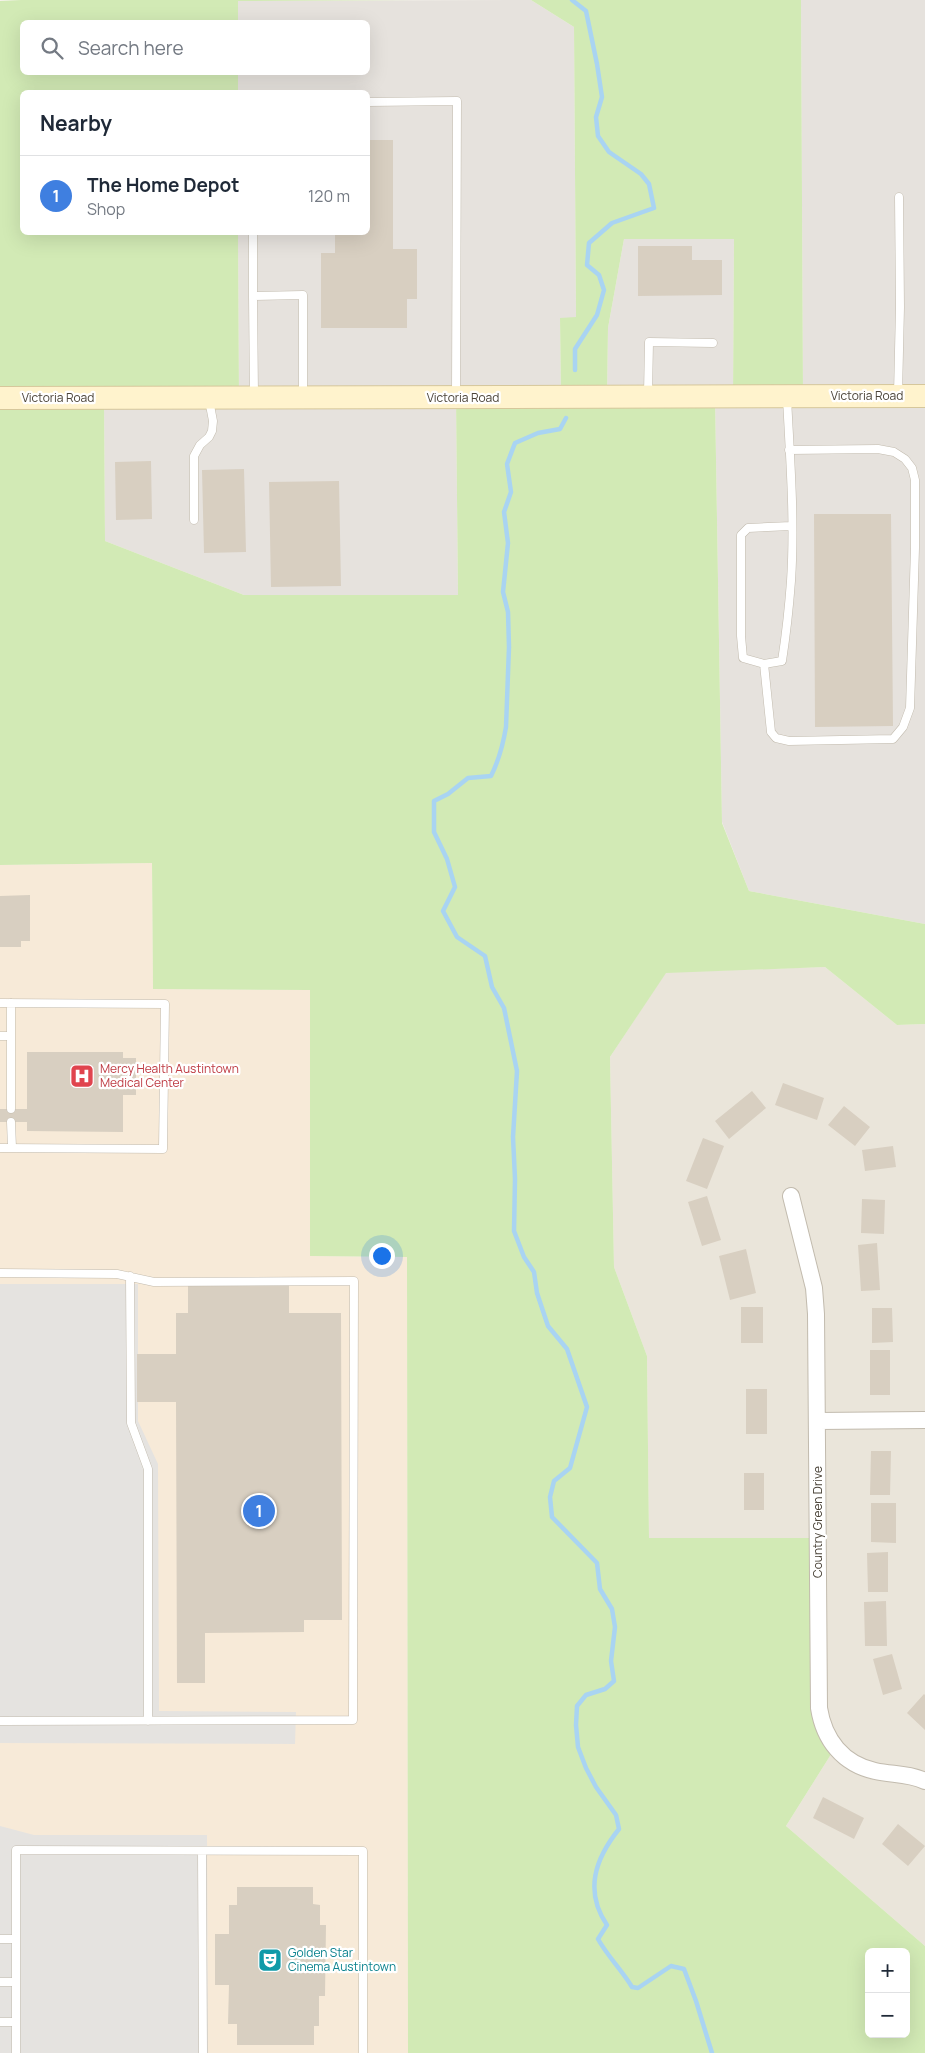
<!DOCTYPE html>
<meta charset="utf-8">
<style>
:root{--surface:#fff;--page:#f6f6f7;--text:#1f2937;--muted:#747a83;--line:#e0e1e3;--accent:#0b8043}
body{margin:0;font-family:Manrope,sans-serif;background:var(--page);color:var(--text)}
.controls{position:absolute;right:15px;bottom:15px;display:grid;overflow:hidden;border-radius:8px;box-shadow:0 5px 20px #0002}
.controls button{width:45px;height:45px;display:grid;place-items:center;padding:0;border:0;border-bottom:1px solid var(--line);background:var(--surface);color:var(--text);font:25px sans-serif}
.you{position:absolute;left:381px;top:1255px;width:18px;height:18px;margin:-12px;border:4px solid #fff;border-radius:50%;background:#1a73e8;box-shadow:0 0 0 8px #1a73e833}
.badge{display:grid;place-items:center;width:32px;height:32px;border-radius:50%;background:var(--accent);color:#fff;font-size:16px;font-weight:700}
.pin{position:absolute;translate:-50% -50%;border:2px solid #fff;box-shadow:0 1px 5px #0006}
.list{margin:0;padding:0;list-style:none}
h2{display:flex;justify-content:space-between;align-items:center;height:65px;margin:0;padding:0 20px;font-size:21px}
h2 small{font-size:16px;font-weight:400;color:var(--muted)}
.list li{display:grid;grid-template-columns:32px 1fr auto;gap:15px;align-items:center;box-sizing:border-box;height:80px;padding:0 20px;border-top:1px solid var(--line)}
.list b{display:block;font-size:19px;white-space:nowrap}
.list p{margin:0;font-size:16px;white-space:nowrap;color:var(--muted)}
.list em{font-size:16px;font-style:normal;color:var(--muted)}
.icon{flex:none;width:28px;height:28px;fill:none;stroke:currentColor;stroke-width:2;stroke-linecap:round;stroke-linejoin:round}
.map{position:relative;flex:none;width:925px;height:2053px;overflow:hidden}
.search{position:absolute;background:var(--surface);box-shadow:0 5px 20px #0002;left:20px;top:20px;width:350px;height:55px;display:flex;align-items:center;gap:12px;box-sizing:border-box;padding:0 18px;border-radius:8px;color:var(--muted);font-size:19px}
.panel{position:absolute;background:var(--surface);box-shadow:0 5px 20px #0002;left:20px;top:90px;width:350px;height:145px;border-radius:8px}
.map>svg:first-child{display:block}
.residential{fill:#eae5da}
.commercial{fill:#f7ead8}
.industrial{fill:#e6e2dd}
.green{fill:#d2eab5;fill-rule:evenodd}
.parking{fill:#e5e3e0}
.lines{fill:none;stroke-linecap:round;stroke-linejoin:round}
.stream{stroke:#a9d4f2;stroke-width:4.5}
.building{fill:#d8cfc1}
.lane-casing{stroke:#c2bbae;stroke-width:9}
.street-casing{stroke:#c2bbae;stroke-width:18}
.secondary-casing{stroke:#d6c79b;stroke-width:24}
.lane{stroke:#fff;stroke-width:8}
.street{stroke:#fff;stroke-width:16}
.secondary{stroke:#fff3cd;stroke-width:22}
.labels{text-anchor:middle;stroke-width:4.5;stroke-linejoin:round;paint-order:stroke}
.street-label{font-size:12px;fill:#4b4439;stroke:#fff}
.health-label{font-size:12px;fill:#be3a42;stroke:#fff;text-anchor:start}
.culture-label{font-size:12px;fill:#0d838f;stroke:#fff;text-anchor:start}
</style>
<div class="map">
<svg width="925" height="2053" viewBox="0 0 925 2053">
<rect width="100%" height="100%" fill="#f6f3ec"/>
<path class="residential" d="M 825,967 L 897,1025 L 925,1024 L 925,1946 L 786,1826 L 835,1748 L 828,1739 L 818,1538 L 649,1538 L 647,1356 L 614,1267 L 610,1057 L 666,972 Z"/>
<path class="commercial" d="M 152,863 L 153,989 L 310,990 L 310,1256 L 407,1257 L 408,2053 L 0,2053 L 0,865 Z"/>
<path class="industrial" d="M 531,0 L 574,27 L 576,318 L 560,318 L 561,398 L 456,398 L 458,595 L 244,595 L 105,541 L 104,398 L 239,398 L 238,233 L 368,232 L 368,92 L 238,92 L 238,73 L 368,72 L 368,22 L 238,22 L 238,1 Z
M 801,0 L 925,0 L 925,924 L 749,891 L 722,822 L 715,397 L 607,397 L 608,328 L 624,239 L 734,239 L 733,396 L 803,396 Z"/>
<path class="green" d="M 21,0 L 414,0 L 238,1 L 238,22 L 22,22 L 22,72 L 238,73 L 238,92 L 22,92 L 22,232 L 238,233 L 239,398 L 104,398 L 105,541 L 244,595 L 458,595 L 456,398 L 561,398 L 560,318 L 576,317 L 574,27 L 531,0 L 801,0 L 803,396 L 733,396 L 734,239 L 624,239 L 608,328 L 607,397 L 715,397 L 722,823 L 749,891 L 925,924 L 925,1024 L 897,1025 L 825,967 L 666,973 L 610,1057 L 614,1267 L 647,1356 L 649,1538 L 818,1538 L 819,1708 L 835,1748 L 786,1826 L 925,1946 L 925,2053 L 408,2053 L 407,1257 L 310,1256 L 310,990 L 153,989 L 152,863 L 0,865 L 0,1 ZM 869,1952 L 906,1952 L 906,2034 L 869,2034 Z"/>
<path class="parking" d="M 0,1284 L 138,1284 L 138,1421 L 158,1464 L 159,1711 L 296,1712 L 295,1744 L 0,1743 Z
M 0,1826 L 34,1835 L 207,1835 L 208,2053 L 0,2053 Z"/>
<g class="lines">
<path class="stream" d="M 572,0 L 586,11 L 597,64 L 602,97 L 596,117 L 598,136 L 609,152 L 641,174 L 649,184 L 654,208 L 612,223 L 589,243 L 587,265 L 599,275 L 604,290 L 597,315 L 575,349 L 575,370
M 566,418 L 560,429 L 538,433 L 515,443 L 507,464 L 511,492 L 504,512 L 508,543 L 503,592 L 508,612 L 509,647 L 506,727 C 503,745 499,760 491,776 L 468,778 L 448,794 L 434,801 L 434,832 L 447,859 L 455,887 L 443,911 L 457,937 L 485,956 L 492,987 L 504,1008 L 517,1071 L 513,1137 L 515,1179 L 514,1231 L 524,1257 L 534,1272 L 537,1293 L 548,1326 L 567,1349 L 587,1407 L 570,1468 L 554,1481 L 550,1497 L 552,1517 L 597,1563 L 600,1589 L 612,1609 L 615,1627 L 611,1661 L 614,1681 L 605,1689 L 586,1695 L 577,1706 L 576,1725 L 578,1747 L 586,1768 L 596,1787 L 616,1815 L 619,1829 C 595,1859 584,1891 607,1925 L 598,1939 C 608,1957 622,1970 632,1987 L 638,1988 L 671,1966 L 684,1969 L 696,2001 L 712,2053"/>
</g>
<path class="building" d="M 368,140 L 393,140 L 393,249 L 417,249 L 417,299 L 407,299 L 407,328 L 321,328 L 321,253 L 335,253 L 335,232 L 368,232 Z
M 638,246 L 692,246 L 692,260 L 722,260 L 722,295 L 638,296 Z
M 151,461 L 152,519 L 116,520 L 115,462 Z
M 244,469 L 246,552 L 204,553 L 202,470 Z
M 339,481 L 341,586 L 271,587 L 269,482 Z
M 814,514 L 891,514 L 893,726 L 815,727 Z
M 30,895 L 30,941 L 21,941 L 21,947 L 0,947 L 0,896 Z
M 27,1052 L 123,1052 L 123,1058 L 136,1058 L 136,1095 L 123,1095 L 123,1132 L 27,1131 L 27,1122 L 0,1122 L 0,1109 L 27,1109 Z
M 783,1083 L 824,1098 L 817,1120 L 775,1105 Z
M 752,1091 L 766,1108 L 729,1139 L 715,1121 Z
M 844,1106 L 870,1127 L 855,1146 L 828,1125 Z
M 703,1138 L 724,1146 L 707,1189 L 686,1181 Z
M 893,1146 L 896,1167 L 865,1171 L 862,1150 Z
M 707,1196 L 721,1240 L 702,1246 L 688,1202 Z
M 862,1199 L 885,1200 L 884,1234 L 861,1233 Z
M 877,1243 L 880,1290 L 861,1291 L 858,1245 Z
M 746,1249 L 756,1293 L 730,1300 L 719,1256 Z
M 289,1284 L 289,1313 L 341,1313 L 342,1620 L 304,1620 L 304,1632 L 205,1633 L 205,1683 L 177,1683 L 176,1402 L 137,1402 L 137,1354 L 176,1354 L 176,1313 L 188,1313 L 188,1285 Z
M 741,1307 L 763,1307 L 763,1343 L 741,1343 Z
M 872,1308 L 892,1308 L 893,1342 L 872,1343 Z
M 870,1350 L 890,1350 L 890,1395 L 870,1395 Z
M 746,1389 L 767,1389 L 767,1434 L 746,1434 Z
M 871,1451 L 891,1451 L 890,1495 L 870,1495 Z
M 744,1473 L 764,1473 L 764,1510 L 744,1510 Z
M 871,1503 L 896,1503 L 896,1543 L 871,1542 Z
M 888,1552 L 888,1592 L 868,1592 L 867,1553 Z
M 886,1601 L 887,1646 L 865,1646 L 864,1602 Z
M 892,1654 L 902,1689 L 883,1695 L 873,1659 Z
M 924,1694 L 925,1695 L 925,1730 L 907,1713 Z
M 823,1797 L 864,1818 L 854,1839 L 813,1818 Z
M 898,1824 L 925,1846 L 908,1866 L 882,1844 Z
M 237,1887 L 313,1887 L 313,1904 L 320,1905 L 320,1925 L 326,1925 L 325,1996 L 319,1996 L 319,2026 L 314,2026 L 314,2045 L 237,2045 L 237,2024 L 228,2024 L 229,1985 L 215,1985 L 215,1934 L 229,1934 L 229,1905 L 237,1905 Z"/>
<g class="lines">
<g class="lane-casing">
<path id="lane" d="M 368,102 L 457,101 L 456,396
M 253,296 L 253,232
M 648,394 L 649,342 L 713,343
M 898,394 L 900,307 L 899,197
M 254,396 L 253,296 L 303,295 L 303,396
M 787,398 C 790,459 795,520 791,581 C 789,608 786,635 782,661 L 764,664 L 771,732 L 776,738 L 789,741 L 893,739 L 903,727 L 910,708 L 915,548 L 915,480 L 912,468 L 905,459 L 894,452 L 878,449 L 789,450
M 194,520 L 194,456 L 200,445 L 209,437 L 212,431 L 213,421 L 209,400
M 764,664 L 743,658 L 741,636 L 741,535 L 748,528 L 791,526
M 0,1003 L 165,1004 L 163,1149 L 0,1148
M 11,1003 L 11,1109
M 0,1036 L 11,1036
M 11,1122 L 12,1148
M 0,1273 L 117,1274 L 154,1282 L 354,1281 L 353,1720 L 0,1721
M 130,1276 L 131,1423 L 148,1469 L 148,1721
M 202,1851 L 203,2053
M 0,1939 L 16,1939
M 0,1982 L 16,1982
M 0,2022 L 16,2022
M 16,2053 L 16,1850 L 363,1851 L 363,2053"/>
</g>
<g class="street-casing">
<path id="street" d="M 791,1196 L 814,1288 L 816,1314 L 819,1708 C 824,1740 843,1764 875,1771 C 892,1775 908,1773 925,1781
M 818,1421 L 925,1420"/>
</g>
<g class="secondary-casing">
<path id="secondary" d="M 0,398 L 925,396"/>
</g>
<use href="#lane" class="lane"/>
<use href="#street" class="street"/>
<use href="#secondary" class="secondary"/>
</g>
<defs>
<g id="hospital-square" transform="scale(1.25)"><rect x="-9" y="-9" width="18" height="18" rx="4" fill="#e0444e" stroke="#fff"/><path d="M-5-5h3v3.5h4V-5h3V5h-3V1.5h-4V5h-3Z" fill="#fff"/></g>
<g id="theatre-square" transform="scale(1.25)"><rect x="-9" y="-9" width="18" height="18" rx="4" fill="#0f9aa8" stroke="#fff"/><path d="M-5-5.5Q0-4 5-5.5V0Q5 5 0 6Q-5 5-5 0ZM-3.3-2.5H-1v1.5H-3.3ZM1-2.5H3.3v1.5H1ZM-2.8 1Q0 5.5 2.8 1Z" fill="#fff"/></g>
</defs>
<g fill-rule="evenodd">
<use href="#hospital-square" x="82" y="1076"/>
<use href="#theatre-square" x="270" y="1960"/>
</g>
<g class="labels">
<g class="street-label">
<text x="867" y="400">Victoria Road</text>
<text x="58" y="402">Victoria Road</text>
<text x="463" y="402">Victoria Road</text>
<text transform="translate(818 1522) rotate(-90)" y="4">Country Green Drive</text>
</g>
<g class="health-label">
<text x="100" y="1073">Mercy Health Austintown<tspan x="100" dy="14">Medical Center</tspan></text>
</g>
<g class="culture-label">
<text x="288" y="1957">Golden Star<tspan x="288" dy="14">Cinema Austintown</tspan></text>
</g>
</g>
</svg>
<div class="controls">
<button>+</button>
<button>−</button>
</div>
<div class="you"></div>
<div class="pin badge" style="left:259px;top:1511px;background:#3f7fe0">1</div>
<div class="search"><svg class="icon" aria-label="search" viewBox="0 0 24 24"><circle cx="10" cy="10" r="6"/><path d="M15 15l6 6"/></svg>Search here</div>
<section class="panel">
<h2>Nearby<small></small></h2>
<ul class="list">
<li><span class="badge" style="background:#3f7fe0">1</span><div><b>The Home Depot</b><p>Shop</p></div><em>120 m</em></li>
</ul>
</section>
</div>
